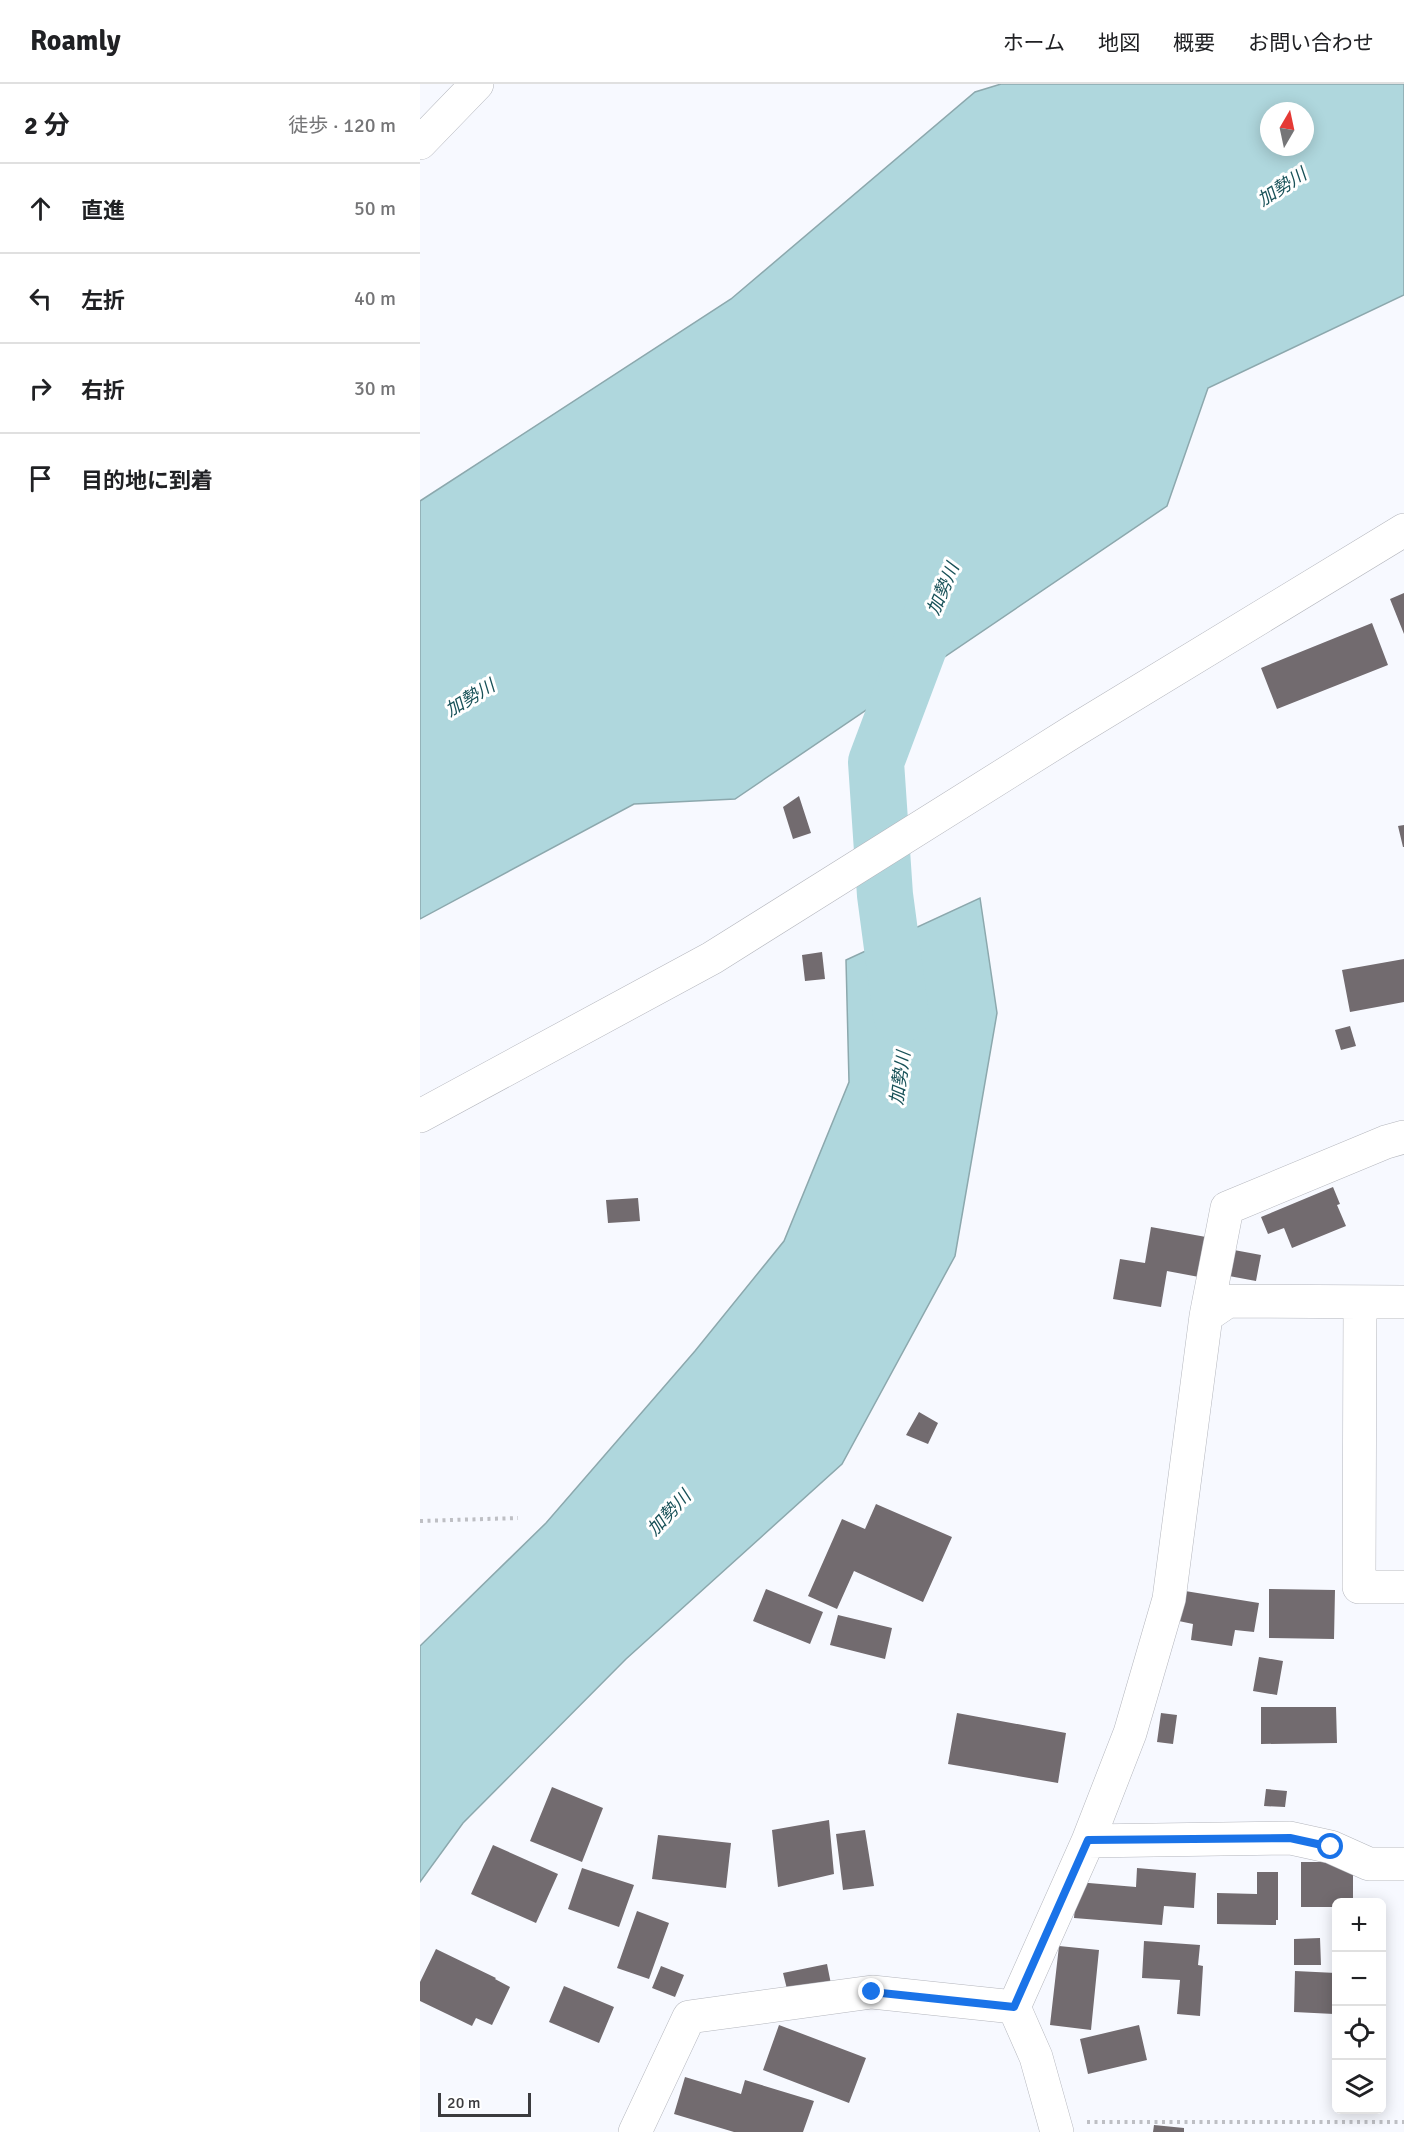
<!DOCTYPE html>
<html lang="ja">
<meta charset="utf-8">
<style>
:root{--surface:#fff;--page:#f6f6f6;--text:#202124;--muted:#757577;--line:#e0e0e0}
body{margin:0;font-family:Signika,"Noto Sans JP",sans-serif;background:var(--page);color:var(--text)}
.controls{position:absolute;right:18px;bottom:18px;display:grid;overflow:hidden;border-radius:9px;box-shadow:0 3px 15px #0003}
.controls button{width:54px;height:54px;display:grid;place-items:center;padding:0;border:0;border-bottom:2px solid var(--line);background:var(--surface);color:var(--text);font:30px sans-serif}
.compass{position:absolute;left:840px;top:18px;width:54px;height:54px;border-radius:50%;background:var(--surface);box-shadow:0 3px 15px #0003;rotate:9deg}
.scale{position:absolute;left:18px;bottom:15px;width:93px;box-sizing:border-box;padding-left:6px;border:3px solid #3b3b3e;border-top:0;font-size:16px;line-height:21px;white-space:nowrap;color:#3b3b3e;-webkit-text-stroke:4px #fff;paint-order:stroke}
.stop{position:absolute;width:18px;height:18px;margin:-14px;border:4px solid #1a73e8;border-radius:50%;background:#fff}
.stop.end{background:#1a73e8;border-color:#fff;box-shadow:0 2px 6px #0008}
.list{margin:0;padding:0;list-style:none}
h2{display:flex;justify-content:space-between;align-items:center;height:78px;margin:0;padding:0 24px;font-size:26px}
h2 small{font-size:20px;font-weight:400;color:var(--muted)}
.list li{display:grid;grid-template-columns:39px 1fr auto;gap:18px;align-items:center;box-sizing:border-box;height:90px;padding:0 24px;border-top:2px solid var(--line)}
.list b{display:block;font-size:22px;white-space:nowrap}
.list em{font-size:20px;font-style:normal;color:var(--muted)}
.icon{flex:none;width:33px;height:33px;fill:none;stroke:currentColor;stroke-width:2;stroke-linecap:round;stroke-linejoin:round}
.map{position:relative;flex:none;width:984px;height:2048px;overflow:hidden}
header{display:flex;align-items:center;gap:36px;box-sizing:border-box;height:84px;padding:0 30px;background:var(--surface);border-bottom:2px solid var(--line)}
header strong{font-size:28px}
nav{display:flex;gap:33px;margin-inline-start:auto;font-size:21px}
main{display:flex}
aside{flex:1;background:var(--surface)}
.map>svg:first-child{display:block}
.water{fill:#afd7dd;stroke:#8ca8ad;stroke-width:1.5;fill-rule:evenodd}
.lines{fill:none;stroke-linecap:round;stroke-linejoin:round}
.river{stroke:#afd7dd;stroke-width:56}
.building{fill:#726b6f}
.minor-casing{stroke:#b4b6bd;stroke-width:34}
.path{stroke:#bebfc4;stroke-width:4;stroke-dasharray:3 4.5;stroke-linecap:butt}
.minor{stroke:#fff;stroke-width:33}
.route{stroke:#1a73e8;stroke-width:8}
.labels{text-anchor:middle;stroke-width:6;stroke-linejoin:round;paint-order:stroke}
.water-label{font-size:18px;font-style:italic;fill:#185158;stroke:#fff}
</style>
<header>
<strong>Roamly</strong>
<nav><a>ホーム</a><a>地図</a><a>概要</a><a>お問い合わせ</a></nav>
</header>
<main>
<aside>
<h2>2 分<small>徒歩 · 120 m</small></h2>
<ul class="list">
<li><svg class="icon" aria-label="ahead" viewBox="0 0 24 24"><path d="M12 20V5M6 11l6-6 6 6"/></svg><div><b>直進</b></div><em>50 m</em></li>
<li><svg class="icon" aria-label="left" viewBox="0 0 24 24"><path d="M17 20v-9H6M10 6l-5 5 5 5"/></svg><div><b>左折</b></div><em>40 m</em></li>
<li><svg class="icon" aria-label="right" viewBox="0 0 24 24"><path d="M7 20v-9h11M14 6l5 5-5 5"/></svg><div><b>右折</b></div><em>30 m</em></li>
<li><svg class="icon" aria-label="arrive" viewBox="0 0 24 24"><path d="M6 21V4h12l-3 4 3 4H6"/></svg><div><b>目的地に到着</b></div></li>
</ul>
</aside>
<div class="map">
<svg width="984" height="2048" viewBox="0 0 984 2048">
<rect width="100%" height="100%" fill="#f7f9ff"/>
<path class="water" d="M 581,0 L 984,0 L 984,211 L 788,304 L 747,422 L 315,715 L 214,720 L 0,835 L 0,417 L 311,215 L 555,8 ZM 849,27 L 885,27 L 885,63 L 849,63 Z
M 560,814 L 577,929 L 535,1172 L 422,1380 L 206,1575 L 43,1739 L 0,1798 L 0,1562 L 126,1439 L 275,1267 L 364,1157 L 429,998 L 426,876 Z"/>
<g class="lines">
<path class="river" d="M 481,931 L 465,811 L 456,678 L 512,529"/>
</g>
<path class="building" d="M 984,509 L 984,550 L 970,515 Z
M 952,539 L 968,581 L 857,625 L 841,584 Z
M 379,712 L 391,749 L 373,755 L 363,723 Z
M 984,741 L 984,763 L 983,763 L 978,742 Z
M 402,868 L 405,895 L 385,897 L 382,871 Z
M 984,875 L 984,918 L 930,928 L 922,886 Z
M 930,942 L 936,962 L 921,966 L 915,946 Z
M 913,1103 L 920,1120 L 917,1121 L 926,1142 L 872,1164 L 864,1144 L 848,1150 L 841,1133 Z
M 218,1114 L 220,1137 L 188,1139 L 186,1116 Z
M 731,1143 L 786,1153 L 779,1193 L 747,1187 L 741,1223 L 693,1215 L 700,1175 L 725,1179 Z
M 814,1166 L 841,1171 L 836,1197 L 809,1192 Z
M 499,1328 L 518,1339 L 508,1360 L 486,1351 Z
M 456,1420 L 532,1453 L 503,1518 L 434,1487 L 417,1525 L 388,1512 L 422,1435 L 445,1445 Z
M 346,1505 L 403,1528 L 390,1560 L 333,1537 Z
M 849,1505 L 915,1506 L 914,1555 L 849,1554 Z
M 759,1506 L 839,1519 L 834,1548 L 815,1546 L 812,1562 L 771,1556 L 773,1540 L 754,1536 Z
M 418,1531 L 472,1544 L 465,1575 L 410,1561 Z
M 839,1573 L 863,1577 L 857,1611 L 833,1607 Z
M 841,1623 L 916,1623 L 917,1659 L 841,1660 Z
M 537,1629 L 646,1649 L 638,1699 L 528,1680 Z
M 741,1629 L 757,1631 L 753,1660 L 737,1658 Z
M 132,1703 L 183,1724 L 162,1778 L 110,1757 Z
M 846,1705 L 867,1707 L 865,1723 L 844,1722 Z
M 409,1736 L 414,1790 L 358,1803 L 352,1746 Z
M 445,1746 L 454,1802 L 423,1806 L 416,1750 Z
M 238,1751 L 311,1759 L 306,1804 L 232,1795 Z
M 73,1761 L 138,1790 L 116,1839 L 51,1810 Z
M 933,1772 L 933,1818 L 916,1818 L 916,1823 L 881,1823 L 881,1778 L 925,1778 Z
M 162,1784 L 214,1801 L 199,1843 L 148,1825 Z
M 717,1784 L 776,1789 L 774,1824 L 744,1822 L 742,1841 L 654,1834 L 657,1798 L 716,1803 Z
M 837,1788 L 858,1788 L 858,1836 L 856,1836 L 856,1841 L 797,1840 L 797,1809 L 837,1810 Z
M 217,1827 L 249,1839 L 229,1895 L 197,1884 Z
M 900,1854 L 901,1881 L 874,1881 L 874,1855 Z
M 724,1857 L 780,1861 L 778,1881 L 783,1882 L 780,1932 L 757,1930 L 760,1896 L 722,1894 Z
M 639,1862 L 679,1866 L 671,1946 L 630,1941 Z
M 16,1865 L 76,1894 L 75,1895 L 90,1903 L 72,1941 L 56,1934 L 52,1942 L 0,1917 L 0,1898 Z
M 407,1880 L 411,1900 L 368,1909 L 363,1889 Z
M 241,1882 L 264,1891 L 255,1913 L 232,1904 Z
M 875,1887 L 916,1889 L 914,1930 L 874,1928 Z
M 144,1902 L 194,1923 L 179,1959 L 129,1938 Z
M 359,1941 L 446,1974 L 429,2019 L 343,1986 Z
M 719,1941 L 727,1976 L 668,1990 L 660,1955 Z
M 265,1993 L 321,2010 L 325,1996 L 394,2017 L 383,2048 L 314,2048 L 254,2030 Z
M 734,2041 L 764,2044 L 764,2048 L 733,2048 Z"/>
<g class="lines">
<g class="minor-casing">
<path id="minor" d="M 0,59 L 57,0
M 0,1032 L 292,874 L 657,645 L 984,446
M 940,1218 L 939,1503 L 984,1503
M 786,1232 L 808,1217 L 984,1218
M 668,1757 L 870,1754 L 911,1763 L 949,1780 L 984,1780
M 215,2048 L 269,1933 L 452,1908 L 594,1923
M 637,2048 L 616,1973 L 594,1923 L 668,1757 L 710,1649 L 749,1515 L 786,1232 L 807,1124 L 966,1058 L 984,1053"/>
</g>
<path class="path" d="M 0,1437 L 98,1434
M 667,2038 L 984,2038"/>
<use href="#minor" class="minor"/>
</g>
<g class="lines">
<path class="route" d="M 452,1908 L 594,1923 L 668,1756 L 870,1754 L 911,1763"/>
</g>
<g class="labels">
<g class="water-label">
<text transform="translate(862 103) rotate(-33)" y="6">加勢川</text>
<text transform="translate(523 505) rotate(-67)" y="6">加勢川</text>
<text transform="translate(50 614) rotate(-31)" y="6">加勢川</text>
<text transform="translate(480 994) rotate(-82)" y="6">加勢川</text>
<text transform="translate(249 1429) rotate(-47)" y="6">加勢川</text>
</g>
</g>
</svg>
<div class="controls">
<button>+</button>
<button>−</button>
<button><svg class="icon" aria-label="locate" viewBox="0 0 24 24"><circle cx="12" cy="12" r="6"/><path d="M12 2v4M12 18v4M2 12h4M18 12h4"/></svg></button>
<button><svg class="icon" aria-label="layers" viewBox="0 0 24 24"><path d="M12 4l9 5-9 5-9-5zM3 14l9 5 9-5"/></svg></button>
</div>
<svg class="compass" viewBox="-18 -18 36 36"><path d="M0-13l5 13h-10z" fill="#e53935"/><path d="M0 13l5-13h-10z" fill="#757577"/></svg>
<div class="scale">20 m</div>
<div class="stop" style="left:911px;top:1763px"></div>
<div class="stop end" style="left:452px;top:1908px"></div>
</div>
</main>
